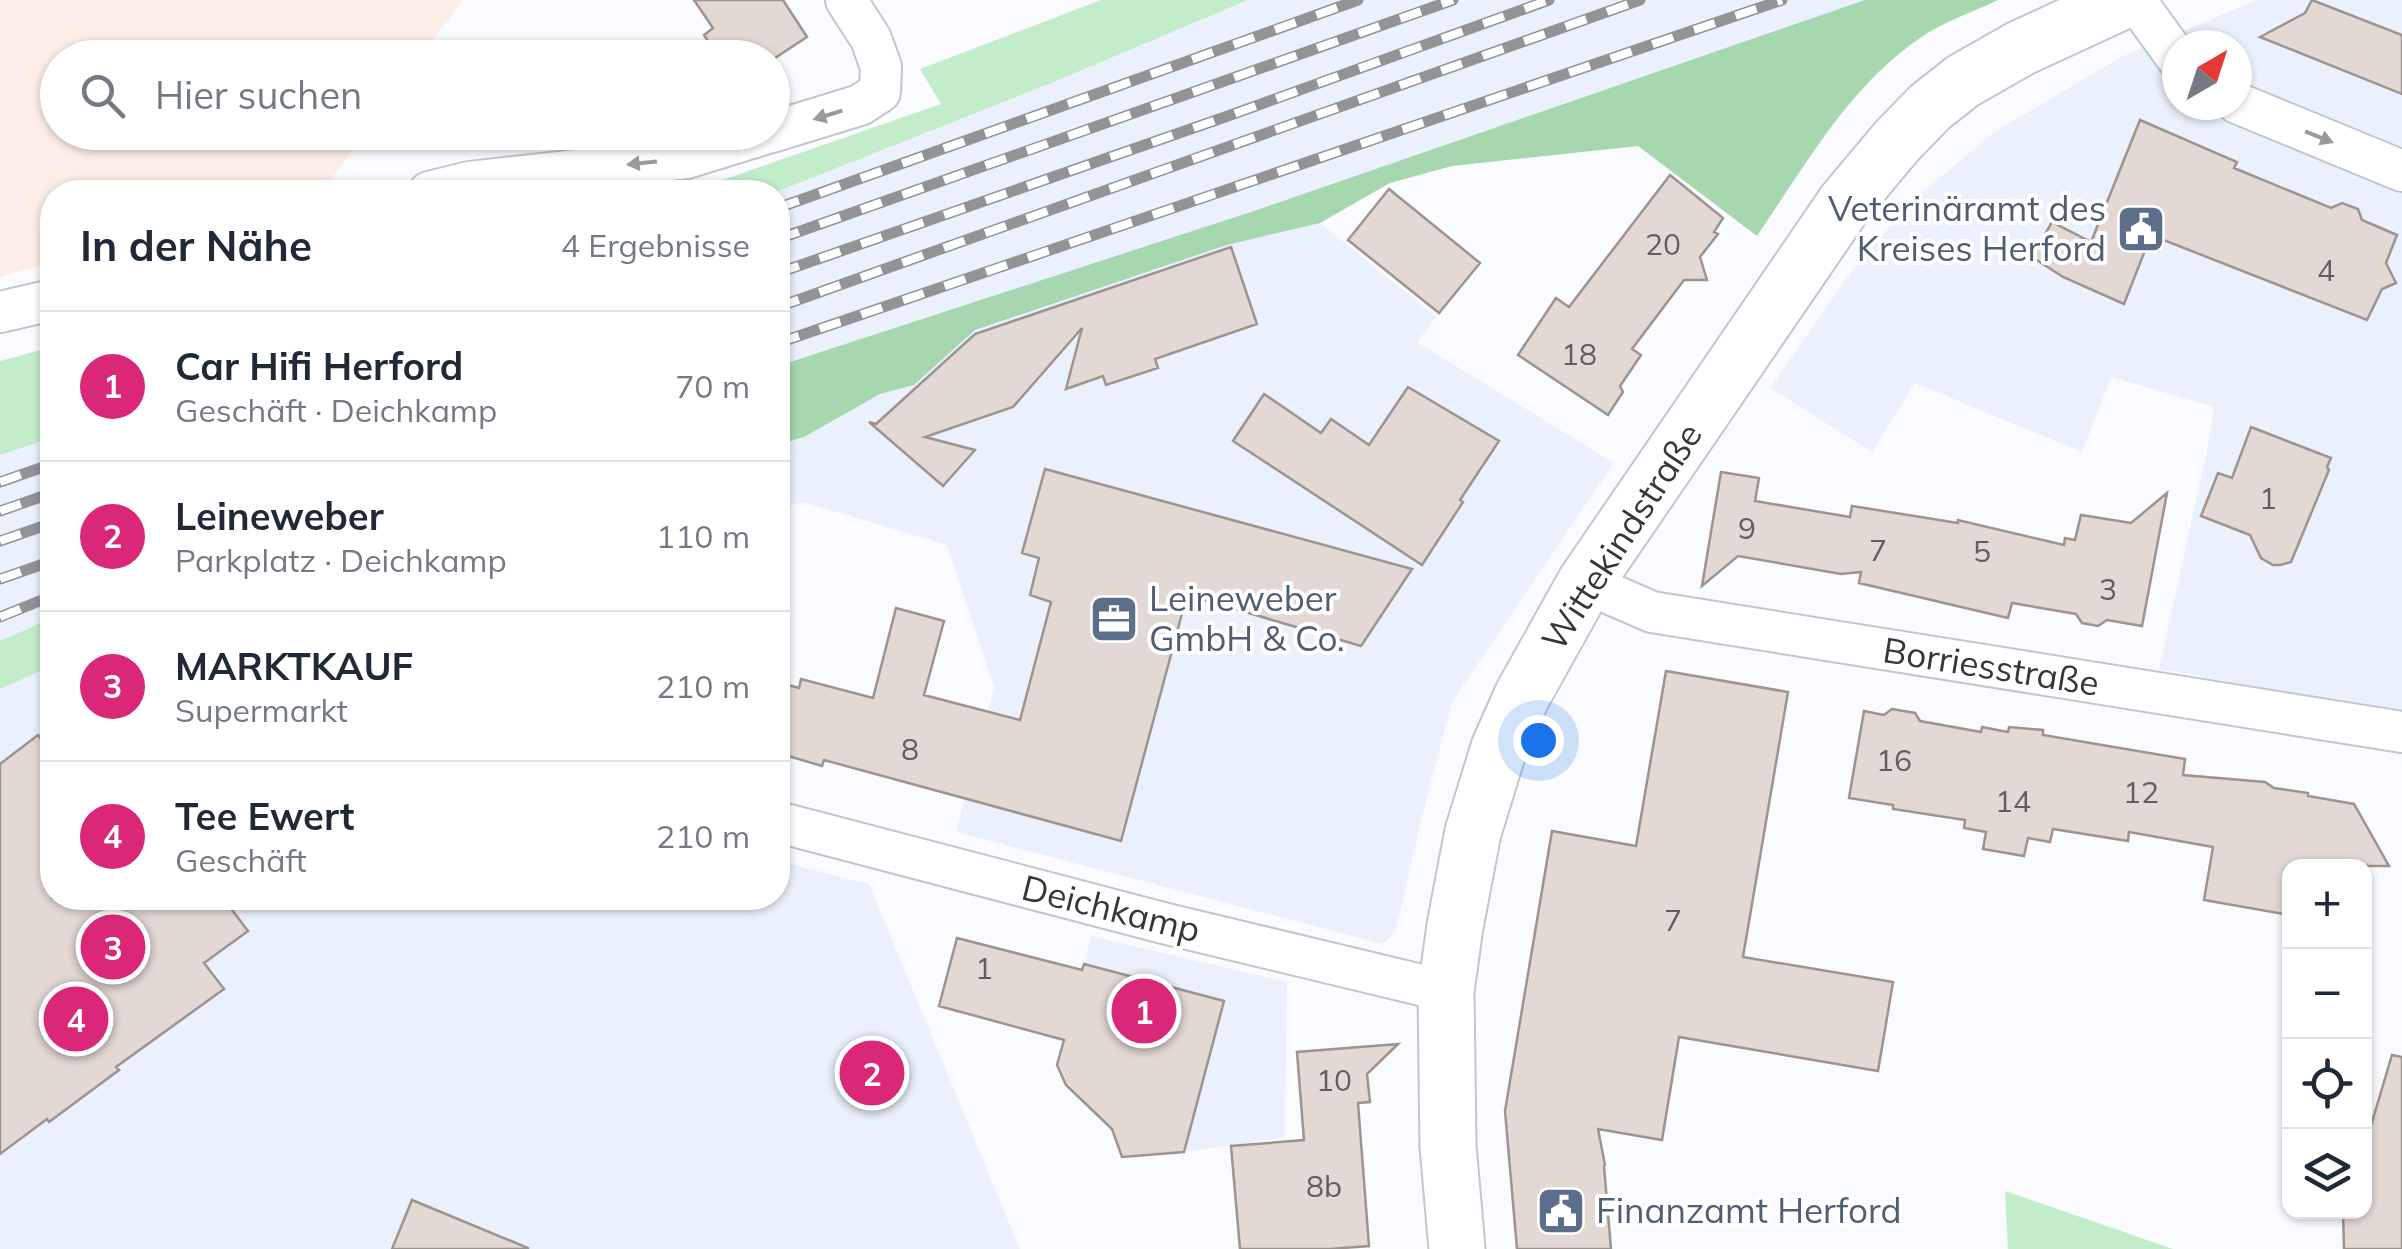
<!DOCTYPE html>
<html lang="de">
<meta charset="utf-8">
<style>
:root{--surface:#fff;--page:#f2f2f3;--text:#1f2937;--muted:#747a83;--line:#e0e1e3;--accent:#db2777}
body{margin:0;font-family:Mulish,sans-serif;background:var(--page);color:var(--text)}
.controls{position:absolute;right:30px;bottom:30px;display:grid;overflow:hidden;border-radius:20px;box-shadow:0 2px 8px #0004}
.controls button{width:90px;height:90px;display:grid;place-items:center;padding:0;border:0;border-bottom:2px solid var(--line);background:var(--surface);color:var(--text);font:50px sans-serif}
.compass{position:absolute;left:2162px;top:30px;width:90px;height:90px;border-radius:50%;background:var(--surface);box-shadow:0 2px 8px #0004;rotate:39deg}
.you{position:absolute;left:1538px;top:740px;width:35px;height:35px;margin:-25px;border:8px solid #fff;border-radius:50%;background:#1a73e8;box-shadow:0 0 0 15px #1a73e833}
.badge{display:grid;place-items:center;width:65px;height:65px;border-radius:50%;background:var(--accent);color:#fff;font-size:32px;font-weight:700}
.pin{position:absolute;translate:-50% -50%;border:5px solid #fff;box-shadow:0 2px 10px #0006}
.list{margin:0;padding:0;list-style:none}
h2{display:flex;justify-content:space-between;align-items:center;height:130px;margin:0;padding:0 40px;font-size:42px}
h2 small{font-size:32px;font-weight:400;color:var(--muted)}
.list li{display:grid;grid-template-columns:65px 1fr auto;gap:30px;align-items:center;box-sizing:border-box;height:150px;padding:0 40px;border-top:2px solid var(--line)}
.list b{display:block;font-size:38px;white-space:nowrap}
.list p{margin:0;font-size:32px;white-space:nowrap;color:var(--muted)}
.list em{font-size:32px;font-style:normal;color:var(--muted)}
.icon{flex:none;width:55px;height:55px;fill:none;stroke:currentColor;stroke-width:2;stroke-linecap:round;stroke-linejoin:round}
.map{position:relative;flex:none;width:2402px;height:1249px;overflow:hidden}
.search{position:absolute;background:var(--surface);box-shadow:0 2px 8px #0004;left:40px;top:40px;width:750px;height:110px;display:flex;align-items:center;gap:25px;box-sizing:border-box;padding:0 35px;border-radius:55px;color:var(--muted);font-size:38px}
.panel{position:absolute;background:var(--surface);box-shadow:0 2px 8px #0004;left:40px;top:180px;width:750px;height:730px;border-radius:40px}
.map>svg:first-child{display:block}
.built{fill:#eaf1fd;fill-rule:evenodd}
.industrial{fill:#fcede7}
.green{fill:#c3edca}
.forest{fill:#a6d7ae}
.building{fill:#e2d8d4;stroke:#9d9490;stroke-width:2.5}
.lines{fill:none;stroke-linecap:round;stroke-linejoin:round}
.street-casing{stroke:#c2c7cf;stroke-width:44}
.secondary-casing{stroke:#c2c7cf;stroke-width:59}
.street{stroke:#fff;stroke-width:40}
.secondary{stroke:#fff;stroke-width:55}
.rail-casing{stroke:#919396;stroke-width:11}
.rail{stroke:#fff;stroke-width:8;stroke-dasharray:22;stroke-linecap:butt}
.oneway{fill:#9a9a9c}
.labels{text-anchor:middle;stroke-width:8;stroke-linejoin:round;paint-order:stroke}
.number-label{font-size:30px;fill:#605e60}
.service-label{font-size:35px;fill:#4e5e75;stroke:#fff;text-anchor:start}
.street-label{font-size:35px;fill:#343639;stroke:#fff}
</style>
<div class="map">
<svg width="2402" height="1249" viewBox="0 0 2402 1249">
<rect width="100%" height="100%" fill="#f9fbfe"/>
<path class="built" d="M 1248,0 L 1865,0 L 1260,209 L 778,366 L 778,192 L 776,192 L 1049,84 Z
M 2257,0 L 2402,0 L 2402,712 L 2159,669 L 2208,446 L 2214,407 L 2111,377 L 2082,452 L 1915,383 L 1872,452 L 1770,388 L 1853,269 L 1915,198 L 1996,131 L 2121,57 ZM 2177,45 L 2237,45 L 2237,105 L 2177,105 Z
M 1320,223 L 1436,317 L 1417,342 L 1614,463 L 1452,702 L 1421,821 L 1396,930 L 1383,944 L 956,832 L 994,688 L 947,545 L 803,502 L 778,510 L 778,445 L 804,437 L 880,394 L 914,385 L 975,330 L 1227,245 Z
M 52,438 L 52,618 L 0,641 L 0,455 Z
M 52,666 L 52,898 L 778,898 L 778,861 L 869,884 L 1020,1249 L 0,1249 L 0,689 Z
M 1091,936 L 1287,982 L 1285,1137 L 1184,1152 L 1122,1157 L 1112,1129 L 1066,1085 L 1057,1065 Z"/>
<path class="industrial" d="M 0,0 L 463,0 L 421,57 L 58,58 L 58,132 L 366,133 L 323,190 L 313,192 L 52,192 L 52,262 L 0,277 Z"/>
<path class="green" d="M 1101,0 L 1248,0 L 1049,84 L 776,192 L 688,192 L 941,104 L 920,69 Z
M 52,347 L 52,438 L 0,455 L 0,361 Z
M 52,618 L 52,666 L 0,689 L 0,641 Z
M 2005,1191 L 2173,1249 L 2008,1249 Z"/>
<path class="forest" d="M 1865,0 L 1998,0 C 1973,12 1943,22 1920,38 C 1849,86 1805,166 1757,236 L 1638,146 L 1452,166 L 1390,183 L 1320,223 L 1227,245 L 975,330 L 914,385 L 880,394 L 804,437 L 778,445 L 778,366 L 1260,209 Z"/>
<path class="building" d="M 694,0 L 783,0 L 807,37 L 775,58 L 719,58 L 704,35 L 713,28 Z
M 2312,0 L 2402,35 L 2402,94 L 2260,37 L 2305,13 Z
M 2140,120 L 2237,162 L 2234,168 L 2331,208 L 2342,203 L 2358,209 L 2362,220 L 2397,235 L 2386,263 L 2396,283 L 2382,289 L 2367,320 L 2151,235 L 2124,304 L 2063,277 L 2032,257 L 2052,222 L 2091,242 Z
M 1670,175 L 1723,218 L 1714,232 L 1718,234 L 1700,257 L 1707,280 L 1684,280 L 1632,349 L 1641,355 L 1620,386 L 1623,392 L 1608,415 L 1518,355 L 1556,298 L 1569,307 Z
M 1389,189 L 1480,263 L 1439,313 L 1348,240 Z
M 1231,247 L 1257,324 L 1155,359 L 1158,368 L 1106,385 L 1103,376 L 1066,389 L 1082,328 L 1013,407 L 925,437 L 975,450 L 943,486 L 869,422 L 876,424 L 975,334 Z
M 1408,387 L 1499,441 L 1460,500 L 1463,502 L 1422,565 L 1233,441 L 1264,394 L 1321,433 L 1331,419 L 1369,445 Z
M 2251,427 L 2331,458 L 2327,467 L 2329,470 L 2291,562 L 2280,565 L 2273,565 L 2261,558 L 2250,535 L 2201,516 L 2218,473 L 2232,478 Z
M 1045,469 L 1412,569 L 1361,646 L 1187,595 L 1121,841 L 824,760 L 822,766 L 778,753 L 778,722 L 788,685 L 799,688 L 801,679 L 873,698 L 896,608 L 944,621 L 924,695 L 1020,720 L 1051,602 L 1030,595 L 1039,558 L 1022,553 Z
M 1721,472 L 1759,478 L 1755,501 L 1850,517 L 1852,506 L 1958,523 L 1958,520 L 2064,545 L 2065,538 L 2075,540 L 2081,515 L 2131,523 L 2167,493 L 2142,626 L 2107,620 L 2098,626 L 2082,623 L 2076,614 L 2012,603 L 2008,618 L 1859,583 L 1861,572 L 1841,574 L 1738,556 L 1702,586 Z
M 1666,671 L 1788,692 L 1743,957 L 1893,982 L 1878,1071 L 1679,1037 L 1662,1140 L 1598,1129 L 1605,1165 L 1604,1166 L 1611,1249 L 1517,1249 L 1505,1111 L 1552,831 L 1636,846 Z
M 1892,709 L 1915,713 L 1920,721 L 1981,732 L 1982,727 L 2008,732 L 2009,727 L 2043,730 L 2043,735 L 2185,759 L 2183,775 L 2265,782 L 2274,788 L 2308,793 L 2308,796 L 2354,804 L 2389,866 L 2290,866 L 2290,915 L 2204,900 L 2213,847 L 2129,832 L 2128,841 L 2053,829 L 2050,842 L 2028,838 L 2024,856 L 1983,849 L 1986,832 L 1964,828 L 1965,820 L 1893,809 L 1893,805 L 1849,798 L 1864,711 L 1884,715 Z
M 38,735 L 52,754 L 52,898 L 223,898 L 248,931 L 204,963 L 224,989 L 116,1067 L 119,1070 L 49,1122 L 47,1119 L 0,1154 L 0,764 Z
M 957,938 L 1082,970 L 1084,964 L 1224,1001 L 1184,1152 L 1122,1157 L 1112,1129 L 1066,1085 L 1057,1065 L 1064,1040 L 939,1006 Z
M 1398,1044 L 1367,1074 L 1370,1102 L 1358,1103 L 1369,1246 L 1330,1249 L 1240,1249 L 1231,1146 L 1304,1140 L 1297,1052 Z
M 2392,1055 L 2402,1057 L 2402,1249 L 2344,1249 L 2343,1212 L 2364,1212 L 2364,1149 Z
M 412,1200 L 528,1248 L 528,1249 L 392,1249 Z"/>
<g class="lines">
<g class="street-casing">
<path id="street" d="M 2135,0 L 2177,58
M 2237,103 L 2402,171
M 772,132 L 860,105 L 880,92 L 881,67 L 871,39 L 846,0
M 429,192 L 469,182 L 687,158 L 771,132
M 0,312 L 52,300
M 1585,583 L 1652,612 L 2402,732
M 778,822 L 1167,924 L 1446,991"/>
</g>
<g class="secondary-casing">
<path id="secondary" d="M 1457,1249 L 1448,1146 L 1446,991 L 1455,926 L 1473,832 L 1499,748 L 1522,696 L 1585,583 L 1845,203 L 1897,141 L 1930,107 L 1963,81 L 2021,48 L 2125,0"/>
</g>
<use href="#street" class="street"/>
<use href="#secondary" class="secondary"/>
<g class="rail-casing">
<path id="rail" d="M 778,208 L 1358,0
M 778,239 L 1453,0
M 778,273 L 1225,117 L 1549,0
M 778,307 L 1640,0
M 778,343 L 1782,0
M 0,482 L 52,464
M 0,511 L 52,493
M 0,541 L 52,523
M 0,579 L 52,561
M 0,617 L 52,596"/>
</g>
<use href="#rail" class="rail"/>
</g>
<defs><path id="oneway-solid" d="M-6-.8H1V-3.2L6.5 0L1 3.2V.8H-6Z" transform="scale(2.5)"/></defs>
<g class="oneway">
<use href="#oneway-solid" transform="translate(828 115) rotate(163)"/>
<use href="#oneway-solid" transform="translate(2319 137) rotate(22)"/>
<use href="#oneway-solid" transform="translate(642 163) rotate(174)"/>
</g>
<defs>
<g id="civic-square" transform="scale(2.5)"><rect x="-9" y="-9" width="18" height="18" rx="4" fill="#5c6f8a" stroke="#fff"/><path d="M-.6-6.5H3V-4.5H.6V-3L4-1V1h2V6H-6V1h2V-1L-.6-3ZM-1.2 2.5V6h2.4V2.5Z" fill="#fff"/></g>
<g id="office-square" transform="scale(2.5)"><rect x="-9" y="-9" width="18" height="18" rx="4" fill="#5c6f8a" stroke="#fff"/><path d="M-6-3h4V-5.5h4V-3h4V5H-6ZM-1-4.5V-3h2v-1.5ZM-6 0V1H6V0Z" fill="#fff"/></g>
</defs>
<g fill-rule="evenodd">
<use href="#civic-square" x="2141" y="229"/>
<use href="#office-square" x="1114" y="619"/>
<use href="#civic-square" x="1561" y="1211"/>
</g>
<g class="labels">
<g class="number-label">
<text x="1663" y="255">20</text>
<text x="2326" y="281">4</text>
<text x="1579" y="365">18</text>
<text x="2268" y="509">1</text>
<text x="1747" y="539">9</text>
<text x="1878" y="561">7</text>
<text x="1982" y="562">5</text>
<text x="2108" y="600">3</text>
<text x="910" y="760">8</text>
<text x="1894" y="771">16</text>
<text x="2141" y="803">12</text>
<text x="2013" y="812">14</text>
<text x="1673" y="931">7</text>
<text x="984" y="979">1</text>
<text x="1334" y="1091">10</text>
<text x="1324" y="1197">8b</text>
</g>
<g class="service-label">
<text x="2106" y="221" text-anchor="end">Veterinäramt des<tspan x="2106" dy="40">Kreises Herford</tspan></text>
<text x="1149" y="611">Leineweber<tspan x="1149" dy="40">GmbH &amp; Co.</tspan></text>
<text x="1596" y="1223">Finanzamt Herford</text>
</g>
<g class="street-label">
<text transform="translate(1622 537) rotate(-57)" y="12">Wittekindstraße</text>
<text transform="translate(1991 667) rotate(9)" y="12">Borriesstraße</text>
<text transform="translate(1111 909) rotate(14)" y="12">Deichkamp</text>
</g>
</g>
</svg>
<div class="controls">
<button>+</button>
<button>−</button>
<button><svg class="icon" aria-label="locate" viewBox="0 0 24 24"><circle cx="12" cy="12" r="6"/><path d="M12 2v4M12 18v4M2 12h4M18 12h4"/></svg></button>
<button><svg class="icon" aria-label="layers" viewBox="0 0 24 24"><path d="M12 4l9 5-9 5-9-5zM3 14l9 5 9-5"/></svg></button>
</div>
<svg class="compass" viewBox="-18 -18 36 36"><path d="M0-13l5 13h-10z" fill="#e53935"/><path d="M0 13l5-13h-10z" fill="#747a83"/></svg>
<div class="you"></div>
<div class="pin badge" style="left:1144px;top:1011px">1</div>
<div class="pin badge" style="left:872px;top:1073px">2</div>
<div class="pin badge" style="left:113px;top:947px">3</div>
<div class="pin badge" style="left:76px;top:1019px">4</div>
<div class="search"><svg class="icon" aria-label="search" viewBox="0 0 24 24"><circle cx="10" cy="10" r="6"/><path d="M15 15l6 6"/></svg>Hier suchen</div>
<section class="panel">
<h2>In der Nähe<small>4 Ergebnisse</small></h2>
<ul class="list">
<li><span class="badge">1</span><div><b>Car Hifi Herford</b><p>Geschäft · Deichkamp</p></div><em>70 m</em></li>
<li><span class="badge">2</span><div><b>Leineweber</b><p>Parkplatz · Deichkamp</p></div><em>110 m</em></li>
<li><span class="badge">3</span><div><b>MARKTKAUF</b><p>Supermarkt</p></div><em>210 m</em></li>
<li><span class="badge">4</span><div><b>Tee Ewert</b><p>Geschäft</p></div><em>210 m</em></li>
</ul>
</section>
</div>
